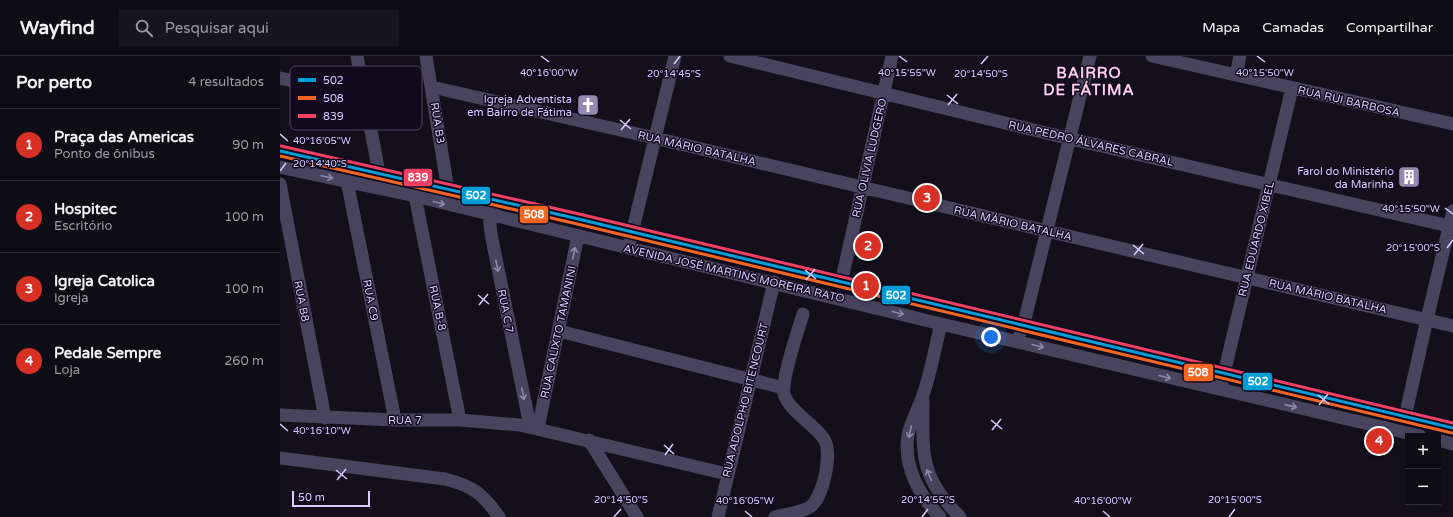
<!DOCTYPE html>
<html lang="pt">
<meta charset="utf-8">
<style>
:root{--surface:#0e0c14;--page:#17151d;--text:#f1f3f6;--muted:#9b9ba0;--line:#2e2c34;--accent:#d93025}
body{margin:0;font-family:"Varela Round",sans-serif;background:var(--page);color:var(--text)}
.controls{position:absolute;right:12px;bottom:12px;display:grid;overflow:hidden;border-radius:0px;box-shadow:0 4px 16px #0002}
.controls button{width:36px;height:36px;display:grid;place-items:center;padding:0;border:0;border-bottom:1px solid var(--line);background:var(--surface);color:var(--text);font:20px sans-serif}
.scale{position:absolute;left:12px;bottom:10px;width:78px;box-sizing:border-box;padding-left:4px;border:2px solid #d9cbff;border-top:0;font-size:11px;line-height:14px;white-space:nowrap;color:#d9cbff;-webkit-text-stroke:3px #120b20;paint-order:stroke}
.you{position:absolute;left:711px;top:281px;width:14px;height:14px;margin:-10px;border:3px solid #fff;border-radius:50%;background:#1a73e8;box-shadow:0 0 0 6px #1a73e833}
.badge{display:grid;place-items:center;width:26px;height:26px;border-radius:50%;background:var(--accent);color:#fff;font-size:13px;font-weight:700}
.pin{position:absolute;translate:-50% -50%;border:2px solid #fff;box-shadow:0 1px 4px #0006}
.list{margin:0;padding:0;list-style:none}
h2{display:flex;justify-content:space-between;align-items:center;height:52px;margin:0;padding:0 16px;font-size:17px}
h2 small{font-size:13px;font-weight:400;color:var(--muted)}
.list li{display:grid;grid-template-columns:26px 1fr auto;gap:12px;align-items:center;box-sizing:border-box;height:72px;padding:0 16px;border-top:1px solid var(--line)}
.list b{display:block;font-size:15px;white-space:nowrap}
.list p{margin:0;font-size:13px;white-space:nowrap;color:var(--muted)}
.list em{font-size:13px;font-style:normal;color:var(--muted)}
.icon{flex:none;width:22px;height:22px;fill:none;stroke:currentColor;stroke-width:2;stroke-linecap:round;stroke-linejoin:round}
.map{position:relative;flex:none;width:1173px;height:461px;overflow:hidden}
header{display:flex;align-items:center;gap:24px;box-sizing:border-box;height:56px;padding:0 20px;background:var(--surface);border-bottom:1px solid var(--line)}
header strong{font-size:19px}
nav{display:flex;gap:22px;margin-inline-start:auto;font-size:14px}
.search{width:280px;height:36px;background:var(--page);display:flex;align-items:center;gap:10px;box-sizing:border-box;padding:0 14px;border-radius:0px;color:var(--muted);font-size:15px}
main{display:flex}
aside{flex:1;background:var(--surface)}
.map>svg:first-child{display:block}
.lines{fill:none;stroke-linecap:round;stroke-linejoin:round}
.minor{stroke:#49445d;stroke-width:13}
.bus-1-casing{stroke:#120b20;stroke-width:6}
.bus-2-casing{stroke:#120b20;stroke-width:6}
.bus-3-casing{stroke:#120b20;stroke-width:6}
.bus-1{stroke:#009ed6;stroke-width:3}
.bus-2{stroke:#f26522;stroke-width:3}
.bus-3{stroke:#f24062;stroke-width:3}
.oneway{stroke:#9188ae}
.ticks{fill:none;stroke:#d9cbff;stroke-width:1.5}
.labels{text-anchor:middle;stroke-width:3;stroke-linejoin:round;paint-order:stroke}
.poi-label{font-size:11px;fill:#d9cbff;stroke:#120b20;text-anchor:end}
.street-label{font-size:11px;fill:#d9cbff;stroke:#120b20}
.district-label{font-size:15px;font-weight:bold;letter-spacing:1px;fill:#ffcde5;stroke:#120b20}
.key{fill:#120b20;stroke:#4e4563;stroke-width:1}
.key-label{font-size:11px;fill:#d9cbff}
.ticks-label{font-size:10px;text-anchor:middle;fill:#d9cbff;stroke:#120b20;stroke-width:3;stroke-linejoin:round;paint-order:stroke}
.line-badge{stroke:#120b20;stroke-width:1.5}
.badge-label{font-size:11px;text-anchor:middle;font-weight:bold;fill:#fff}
</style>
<header>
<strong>Wayfind</strong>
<div class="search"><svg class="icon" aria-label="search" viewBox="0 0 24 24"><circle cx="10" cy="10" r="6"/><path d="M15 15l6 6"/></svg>Pesquisar aqui</div>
<nav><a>Mapa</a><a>Camadas</a><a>Compartilhar</a></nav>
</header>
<main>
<aside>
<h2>Por perto<small>4 resultados</small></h2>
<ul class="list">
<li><span class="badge">1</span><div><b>Praça das Americas</b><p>Ponto de ônibus</p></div><em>90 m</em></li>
<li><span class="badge">2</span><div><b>Hospitec</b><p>Escritório</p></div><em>100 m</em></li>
<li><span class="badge">3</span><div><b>Igreja Catolica</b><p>Igreja</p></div><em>100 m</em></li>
<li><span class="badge">4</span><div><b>Pedale Sempre</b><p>Loja</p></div><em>260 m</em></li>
</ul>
</aside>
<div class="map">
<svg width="1173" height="461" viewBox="0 0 1173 461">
<rect width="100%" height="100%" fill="#13101b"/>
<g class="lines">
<path class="minor" d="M 77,0 L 99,117
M 146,0 L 168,134
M 450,0 L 791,83 L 1173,171
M 872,0 L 1173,68
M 956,19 L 960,0
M 0,22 L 85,41
M 152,31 L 375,82 L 767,175 L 1173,270
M 0,95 C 392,182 782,282 1173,372
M 0,111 L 135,140 L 661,268 L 1140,380
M 67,125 L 115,364
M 0,128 L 45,362
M 135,140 L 180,364
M 213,152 L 209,159 L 211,178 L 250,370
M 350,185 L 395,0
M 561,227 L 612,0
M 279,275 L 504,332
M 740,277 L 743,271 L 810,0
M 942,326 L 1012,32
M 643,345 C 643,399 639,420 680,461
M 0,359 L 115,364 L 180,364 L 240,369 L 447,418
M 1125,361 L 1147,263 L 1173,155
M 258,372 L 298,180
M 309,384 L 357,461
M 1158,384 L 1173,388
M 0,402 L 165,423 C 193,430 203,438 219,461
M 438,461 L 494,226
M 495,461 C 505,458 520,457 530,451 C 543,442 553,397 544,383 C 535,369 508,354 504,338 C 501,323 518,275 523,258
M 660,461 C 639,439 623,410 628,379 C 631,365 639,352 643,339 C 651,316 655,291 661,268"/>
<g class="bus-1-casing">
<path id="bus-1" d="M 0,95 L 294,162 L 1173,372"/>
</g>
<g class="bus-2-casing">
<path id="bus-2" d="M 0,100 L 293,167 L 1172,377"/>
</g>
<g class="bus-3-casing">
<path id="bus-3" d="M 1,90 L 295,157 L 1173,367"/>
</g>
<use href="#bus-1" class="bus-1"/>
<use href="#bus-2" class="bus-2"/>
<use href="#bus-3" class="bus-3"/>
</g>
<defs><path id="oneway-shaft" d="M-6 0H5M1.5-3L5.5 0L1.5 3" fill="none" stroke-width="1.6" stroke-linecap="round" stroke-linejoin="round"/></defs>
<g class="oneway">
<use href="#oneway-shaft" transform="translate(47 121) rotate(12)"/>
<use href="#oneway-shaft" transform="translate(159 147) rotate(15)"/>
<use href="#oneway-shaft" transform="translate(294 197) rotate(-79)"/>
<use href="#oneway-shaft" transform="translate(217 210) rotate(79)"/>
<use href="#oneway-shaft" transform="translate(618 257) rotate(14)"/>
<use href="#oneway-shaft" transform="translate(758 290) rotate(14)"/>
<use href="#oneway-shaft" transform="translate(885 321) rotate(14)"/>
<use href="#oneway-shaft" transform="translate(243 338) rotate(79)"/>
<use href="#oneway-shaft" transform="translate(1011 350) rotate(13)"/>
<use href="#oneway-shaft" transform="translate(630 376) rotate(103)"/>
<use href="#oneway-shaft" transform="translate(649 419) rotate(-113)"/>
</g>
<path class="ticks" d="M 261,0 L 269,6M 619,0 L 627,6M 977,0 L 985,6M 394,8 L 400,0M 701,8 L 708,0M 667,39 L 678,48M 668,49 L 677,38M 340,64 L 351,73M 341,74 L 350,63M 0,78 L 8,85M 0,115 L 6,107M 1165,152 L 1173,158M 853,189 L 864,198M 1167,192 L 1173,184M 854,199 L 863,188M 525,214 L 536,223M 526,224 L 535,213M 198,239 L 209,248M 199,249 L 208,238M 1038,339 L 1049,348M 1039,349 L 1048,338M 711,364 L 722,373M 0,368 L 8,375M 712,374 L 721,363M 384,389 L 394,398M 385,399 L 393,388M 56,414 L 67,423M 57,424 L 66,413M 465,455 L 472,461M 823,455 L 830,461M 334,461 L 341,453M 642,461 L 648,453M 949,461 L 955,453"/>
<defs>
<g id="church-square" transform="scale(1.15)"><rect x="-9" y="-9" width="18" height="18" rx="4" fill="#948aaf" stroke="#120b20"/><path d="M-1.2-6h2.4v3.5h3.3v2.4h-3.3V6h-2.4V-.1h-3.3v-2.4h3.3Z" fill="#fff"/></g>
<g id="building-square" transform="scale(1.15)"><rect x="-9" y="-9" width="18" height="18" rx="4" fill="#948aaf" stroke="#120b20"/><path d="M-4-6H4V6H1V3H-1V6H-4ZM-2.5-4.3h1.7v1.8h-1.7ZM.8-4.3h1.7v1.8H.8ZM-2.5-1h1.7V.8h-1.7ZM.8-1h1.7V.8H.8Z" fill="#fff"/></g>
</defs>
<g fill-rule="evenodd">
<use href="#church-square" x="308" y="49"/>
<use href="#building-square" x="1129" y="121"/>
</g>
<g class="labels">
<g class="poi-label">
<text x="292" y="47">Igreja Adventista<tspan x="292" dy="13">em Bairro de Fátima</tspan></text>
<text x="1114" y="119">Farol do Ministério<tspan x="1114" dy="13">da Marinha</tspan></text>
</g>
<g class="street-label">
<text transform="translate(1069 45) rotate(13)" y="4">RUA RUI BARBOSA</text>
<text transform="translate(158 67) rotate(81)" y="4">RUA B3</text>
<text transform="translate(811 87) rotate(13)" y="4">RUA PEDRO ÁLVARES CABRAL</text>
<text transform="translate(417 92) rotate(13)" y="4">RUA MÁRIO BATALHA</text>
<text transform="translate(589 102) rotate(-77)" y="4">RUA OLIVIA LUDGERO</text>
<text transform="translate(733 167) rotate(13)" y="4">RUA MÁRIO BATALHA</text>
<text transform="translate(976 183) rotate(-76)" y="4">RUA EDUARDO XIBEL</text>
<text transform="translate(454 217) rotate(13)" y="4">AVENIDA JOSÉ MARTINS MOREIRA RATO</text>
<text transform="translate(1048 240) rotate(13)" y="4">RUA MÁRIO BATALHA</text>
<text transform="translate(91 244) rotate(79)" y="4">RUA C9</text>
<text transform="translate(22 245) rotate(79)" y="4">RUA B8</text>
<text transform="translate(158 252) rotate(78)" y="4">RUA B-8</text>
<text transform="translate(226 255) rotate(79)" y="4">RUA C 7</text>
<text transform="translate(278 276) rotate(-78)" y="4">RUA CALIXTO TAMANINI</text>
<text transform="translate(465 344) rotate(-76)" y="4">RUA ADOLPHO BITENCOURT</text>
<text x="125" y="368">RUA 7</text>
</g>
<g class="district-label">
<text x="809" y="22">BAIRRO<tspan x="809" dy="17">DE FÁTIMA</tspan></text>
</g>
</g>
<rect x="10" y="10" width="132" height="64" rx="6" class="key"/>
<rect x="18" y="22" width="18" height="4" fill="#009ed6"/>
<rect x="18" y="40" width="18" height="4" fill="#f26522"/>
<rect x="18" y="58" width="18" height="4" fill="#f24062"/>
<g class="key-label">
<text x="43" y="28">502</text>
<text x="43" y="46">508</text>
<text x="43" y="64">839</text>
</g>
<g class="ticks-label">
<text x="269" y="20">40°16'00"W</text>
<text x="627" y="20">40°15'55"W</text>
<text x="985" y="20">40°15'50"W</text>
<text x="394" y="21">20°14'45"S</text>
<text x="701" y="21">20°14'50"S</text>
<text x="42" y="88">40°16'05"W</text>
<text x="40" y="111">20°14'40"S</text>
<text x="1131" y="156">40°15'50"W</text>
<text x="1133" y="195">20°15'00"S</text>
<text x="42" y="378">40°16'10"W</text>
<text x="341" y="447">20°14'50"S</text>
<text x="648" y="447">20°14'55"S</text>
<text x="955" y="447">20°15'00"S</text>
<text x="465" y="448">40°16'05"W</text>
<text x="823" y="448">40°16'00"W</text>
</g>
<g class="line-badge">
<rect x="123" y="112" width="30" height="19" rx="4" fill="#f24062"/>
<rect x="181" y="130" width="30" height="19" rx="4" fill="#009ed6"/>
<rect x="239" y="149" width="30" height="19" rx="4" fill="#f26522"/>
<rect x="601" y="229" width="30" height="20" rx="4" fill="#009ed6"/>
<rect x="903" y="307" width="31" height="19" rx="4" fill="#f26522"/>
<rect x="962" y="316" width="31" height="19" rx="4" fill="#009ed6"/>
</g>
<g class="badge-label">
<text x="138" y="125">839</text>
<text x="196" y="143">502</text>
<text x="254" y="162">508</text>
<text x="616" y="243">502</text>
<text x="918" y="320">508</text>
<text x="978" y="329">502</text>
</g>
</svg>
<div class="controls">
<button>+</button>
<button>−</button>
</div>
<div class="scale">50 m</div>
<div class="you"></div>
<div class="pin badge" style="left:586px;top:230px">1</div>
<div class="pin badge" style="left:588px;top:190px">2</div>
<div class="pin badge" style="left:647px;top:142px">3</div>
<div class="pin badge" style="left:1099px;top:385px">4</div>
</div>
</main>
